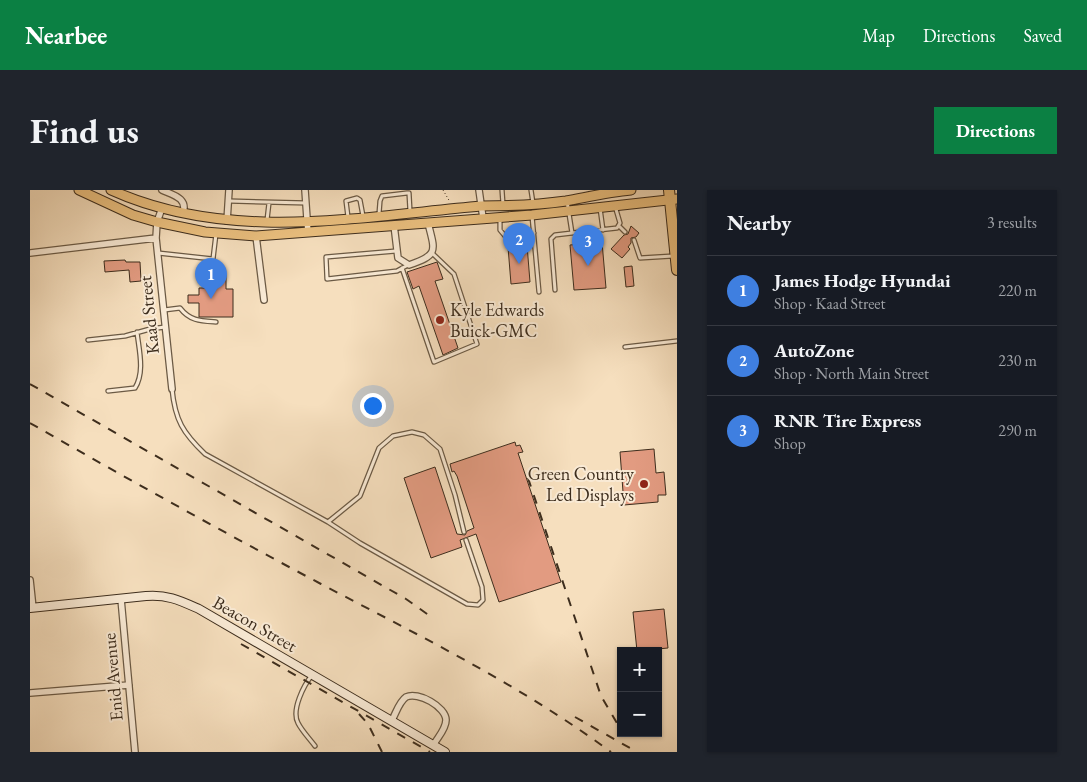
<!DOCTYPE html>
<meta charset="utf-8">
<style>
:root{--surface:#171b24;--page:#20242c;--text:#f1f3f6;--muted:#9ea1a6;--line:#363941;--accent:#0b8043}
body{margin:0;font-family:"EB Garamond",serif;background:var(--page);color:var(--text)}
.controls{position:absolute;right:15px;bottom:15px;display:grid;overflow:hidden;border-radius:0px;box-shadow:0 1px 4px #0004}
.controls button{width:45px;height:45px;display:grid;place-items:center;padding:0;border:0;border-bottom:1px solid var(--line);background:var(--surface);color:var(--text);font:25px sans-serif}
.you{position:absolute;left:342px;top:215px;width:18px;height:18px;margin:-12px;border:4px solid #fff;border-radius:50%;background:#1a73e8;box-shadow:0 0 0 8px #1a73e833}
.badge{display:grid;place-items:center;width:32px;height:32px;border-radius:50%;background:var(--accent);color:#fff;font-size:16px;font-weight:700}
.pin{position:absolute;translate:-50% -41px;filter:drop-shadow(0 1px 2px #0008)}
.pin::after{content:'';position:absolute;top:26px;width:18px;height:15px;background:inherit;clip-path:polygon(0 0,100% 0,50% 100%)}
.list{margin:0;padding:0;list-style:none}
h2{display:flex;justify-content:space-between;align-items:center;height:65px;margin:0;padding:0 20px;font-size:21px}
h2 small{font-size:16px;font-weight:400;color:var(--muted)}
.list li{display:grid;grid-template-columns:32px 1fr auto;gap:15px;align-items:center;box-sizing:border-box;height:70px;padding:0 20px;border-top:1px solid var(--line)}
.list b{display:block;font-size:19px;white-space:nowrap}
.list p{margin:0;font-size:16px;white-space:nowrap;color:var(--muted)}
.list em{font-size:16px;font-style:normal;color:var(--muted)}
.map{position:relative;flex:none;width:647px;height:562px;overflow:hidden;border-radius:0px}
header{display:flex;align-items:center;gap:30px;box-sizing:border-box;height:70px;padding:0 25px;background:var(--accent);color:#fff}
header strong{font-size:24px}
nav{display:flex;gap:28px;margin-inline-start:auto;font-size:18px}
.intro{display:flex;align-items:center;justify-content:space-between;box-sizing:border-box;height:120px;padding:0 30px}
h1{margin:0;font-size:35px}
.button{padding:12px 22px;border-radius:0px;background:var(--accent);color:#fff;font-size:18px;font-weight:700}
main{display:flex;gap:30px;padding:0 30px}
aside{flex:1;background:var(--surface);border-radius:0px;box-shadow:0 1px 4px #0004}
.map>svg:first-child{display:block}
.building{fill:#e29b81;stroke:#3d2d1d}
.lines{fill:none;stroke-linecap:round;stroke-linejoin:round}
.lane-casing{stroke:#6b5a45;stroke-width:5.5}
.street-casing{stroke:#6b5a45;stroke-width:8}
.secondary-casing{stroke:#3d2d1d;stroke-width:10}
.primary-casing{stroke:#3d2d1d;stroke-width:11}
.highway-casing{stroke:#3d2d1d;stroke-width:12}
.path{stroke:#3d2d1d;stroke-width:1;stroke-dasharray:1 2.5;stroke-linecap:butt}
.lane{stroke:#f9ead5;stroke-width:3}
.street{stroke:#f9ead5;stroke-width:5.5}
.secondary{stroke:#f9ead5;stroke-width:8}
.primary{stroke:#ebc07f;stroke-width:9}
.highway{stroke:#ebc07f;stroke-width:10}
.rail{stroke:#3d2d1d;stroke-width:2;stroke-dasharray:9 9;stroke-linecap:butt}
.poi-dot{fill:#8f2418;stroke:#f9ead5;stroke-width:2}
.labels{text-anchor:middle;stroke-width:4;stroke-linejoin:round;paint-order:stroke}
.poi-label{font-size:18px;fill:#3d2d1d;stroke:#f9ead5;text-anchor:start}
.street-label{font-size:18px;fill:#3d2d1d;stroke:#f9ead5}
</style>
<header>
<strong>Nearbee</strong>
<nav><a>Map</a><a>Directions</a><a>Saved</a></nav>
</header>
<div class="intro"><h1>Find us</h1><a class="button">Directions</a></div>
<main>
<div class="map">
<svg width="647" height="562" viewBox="0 0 647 562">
<rect width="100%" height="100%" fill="#f6dfbe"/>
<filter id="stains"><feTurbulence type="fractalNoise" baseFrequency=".004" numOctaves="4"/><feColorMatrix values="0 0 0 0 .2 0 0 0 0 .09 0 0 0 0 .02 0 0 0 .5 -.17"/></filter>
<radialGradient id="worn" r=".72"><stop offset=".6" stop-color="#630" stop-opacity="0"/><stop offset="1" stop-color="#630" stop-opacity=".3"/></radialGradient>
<path class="building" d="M 601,36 L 609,43 L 606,47 L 601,48 L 601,53 L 598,57 L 600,59 L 592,68 L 581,59 L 594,45 L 598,44 Z
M 572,52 L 576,98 L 544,100 L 540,55 Z
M 497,55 L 500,92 L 481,94 L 478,57 Z
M 95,70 L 96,72 L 110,72 L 111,91 L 100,92 L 99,80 L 75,82 L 74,71 Z
M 407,72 L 413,89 L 405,91 L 428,158 L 413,165 L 389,96 L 383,99 L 377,82 Z
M 602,76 L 604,96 L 596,97 L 594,77 Z
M 177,84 L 196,84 L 196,99 L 203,99 L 203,127 L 169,127 L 169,113 L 158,113 L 158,105 L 169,105 L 169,98 L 177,98 Z
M 485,252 L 486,256 L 490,255 L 493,262 L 488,263 L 531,392 L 469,412 L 446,344 L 430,350 L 432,357 L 401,368 L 374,288 L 405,277 L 427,344 L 435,345 L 437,341 L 444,338 L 427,286 L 424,281 L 422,282 L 420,274 Z
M 624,259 L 626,283 L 634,282 L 636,305 L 628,305 L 628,312 L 594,315 L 590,262 Z
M 634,419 L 638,458 L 607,461 L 603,422 Z"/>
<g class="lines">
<g class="lane-casing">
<path id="lane" d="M 472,0 L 473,14
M 501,0 L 503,13
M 200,11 L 276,13
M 570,18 L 573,40
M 349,24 L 350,11 L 352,6 L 377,3 L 379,3 L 380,21
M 502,26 L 509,102
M 318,27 L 316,11 L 327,8 L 330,10 L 333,26
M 237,30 L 239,13
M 470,30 L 470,40 L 475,46 L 504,43
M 589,36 L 595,42
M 542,43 L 587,38 L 590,33 L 585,16
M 604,50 L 610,68 L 643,66
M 366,61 L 296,67 L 297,89 L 367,81 L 378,75
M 128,63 L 183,69 L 186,44
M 372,78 L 404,172 L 447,154 L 424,84 L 403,64
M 525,100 L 521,49 L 525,45 L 542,43 L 537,11
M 134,120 L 150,118 C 160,131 171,131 186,132
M 58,150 L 95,146 L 120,139 L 135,137
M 595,157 L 647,151
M 142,199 C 145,230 153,243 175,264 L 298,332
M 78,201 L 105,198 C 115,182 109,160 107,142
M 434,342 L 425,305 L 410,259 L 394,245 L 382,242 L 363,246 L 349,258 L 330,306 L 298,332 L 330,353 L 437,414 L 448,415 L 453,410 L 452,397 L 436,350
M 282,485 C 274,495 261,520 268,533 C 272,541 279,548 285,556"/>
</g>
<g class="street-casing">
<path id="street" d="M 132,0 C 143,5 158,8 153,23
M 275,0 L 278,43
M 449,0 L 453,28
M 132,18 L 127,32 L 126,48 L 142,199
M 197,31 L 199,0
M 364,35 L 368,68 L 379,75 C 409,65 405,61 398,33
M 226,46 L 234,110
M 0,63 L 126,48
M 0,390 L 3,418
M 91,409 L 105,562
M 0,503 L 99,495
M 362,530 C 366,523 369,512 376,507 C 388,501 416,517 416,530 C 416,539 408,547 404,554"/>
</g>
<g class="secondary-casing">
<path id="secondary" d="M 0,418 L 116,406 C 137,404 151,411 169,419 L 415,562"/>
</g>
<g class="primary-casing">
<path id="primary" d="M 49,0 L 103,25 L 127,32 L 175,42 L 226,46 L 502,25 L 647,9
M 81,0 C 198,53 328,27 451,16 C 479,16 508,15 536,11 C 558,7 579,2 601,0"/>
</g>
<g class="highway-casing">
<path id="highway" d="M 639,0 L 647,80"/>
</g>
<path class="path" d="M 413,0 L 420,12"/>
<use href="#lane" class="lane"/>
<use href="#street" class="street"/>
<use href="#secondary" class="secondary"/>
<use href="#primary" class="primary"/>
<use href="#highway" class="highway"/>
<path class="rail" d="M 0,194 L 376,409 L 400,426
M 0,233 C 96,288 193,342 291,394 C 390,446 490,495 581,562
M 498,288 L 571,506 L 591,540
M 211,454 L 400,562
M 329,524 L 338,534 L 352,562
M 545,527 L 607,562"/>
</g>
<g class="poi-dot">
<circle cx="410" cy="130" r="5"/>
<circle cx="614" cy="294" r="5"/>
</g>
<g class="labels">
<g class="poi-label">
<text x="420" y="126">Kyle Edwards<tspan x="420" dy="21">Buick-GMC</tspan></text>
<text x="604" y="290" text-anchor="end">Green Country<tspan x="604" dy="21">Led Displays</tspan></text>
</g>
<g class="street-label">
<text transform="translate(119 125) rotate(-96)" y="6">Kaad Street</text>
<text transform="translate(225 434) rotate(30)" y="6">Beacon Street</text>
<text transform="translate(83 487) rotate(-95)" y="6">Enid Avenue</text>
</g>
</g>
<rect width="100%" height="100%" filter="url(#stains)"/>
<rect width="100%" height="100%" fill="url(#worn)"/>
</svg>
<div class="controls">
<button>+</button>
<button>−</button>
</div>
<div class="you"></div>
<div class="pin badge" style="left:181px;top:109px;background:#3f7fe0">1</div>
<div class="pin badge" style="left:489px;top:74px;background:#3f7fe0">2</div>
<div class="pin badge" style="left:558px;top:76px;background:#3f7fe0">3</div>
</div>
<aside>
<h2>Nearby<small>3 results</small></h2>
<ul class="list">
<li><span class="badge" style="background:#3f7fe0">1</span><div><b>James Hodge Hyundai</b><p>Shop · Kaad Street</p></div><em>220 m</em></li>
<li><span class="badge" style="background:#3f7fe0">2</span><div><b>AutoZone</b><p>Shop · North Main Street</p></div><em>230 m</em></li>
<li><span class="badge" style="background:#3f7fe0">3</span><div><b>RNR Tire Express</b><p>Shop</p></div><em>290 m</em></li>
</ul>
</aside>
</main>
